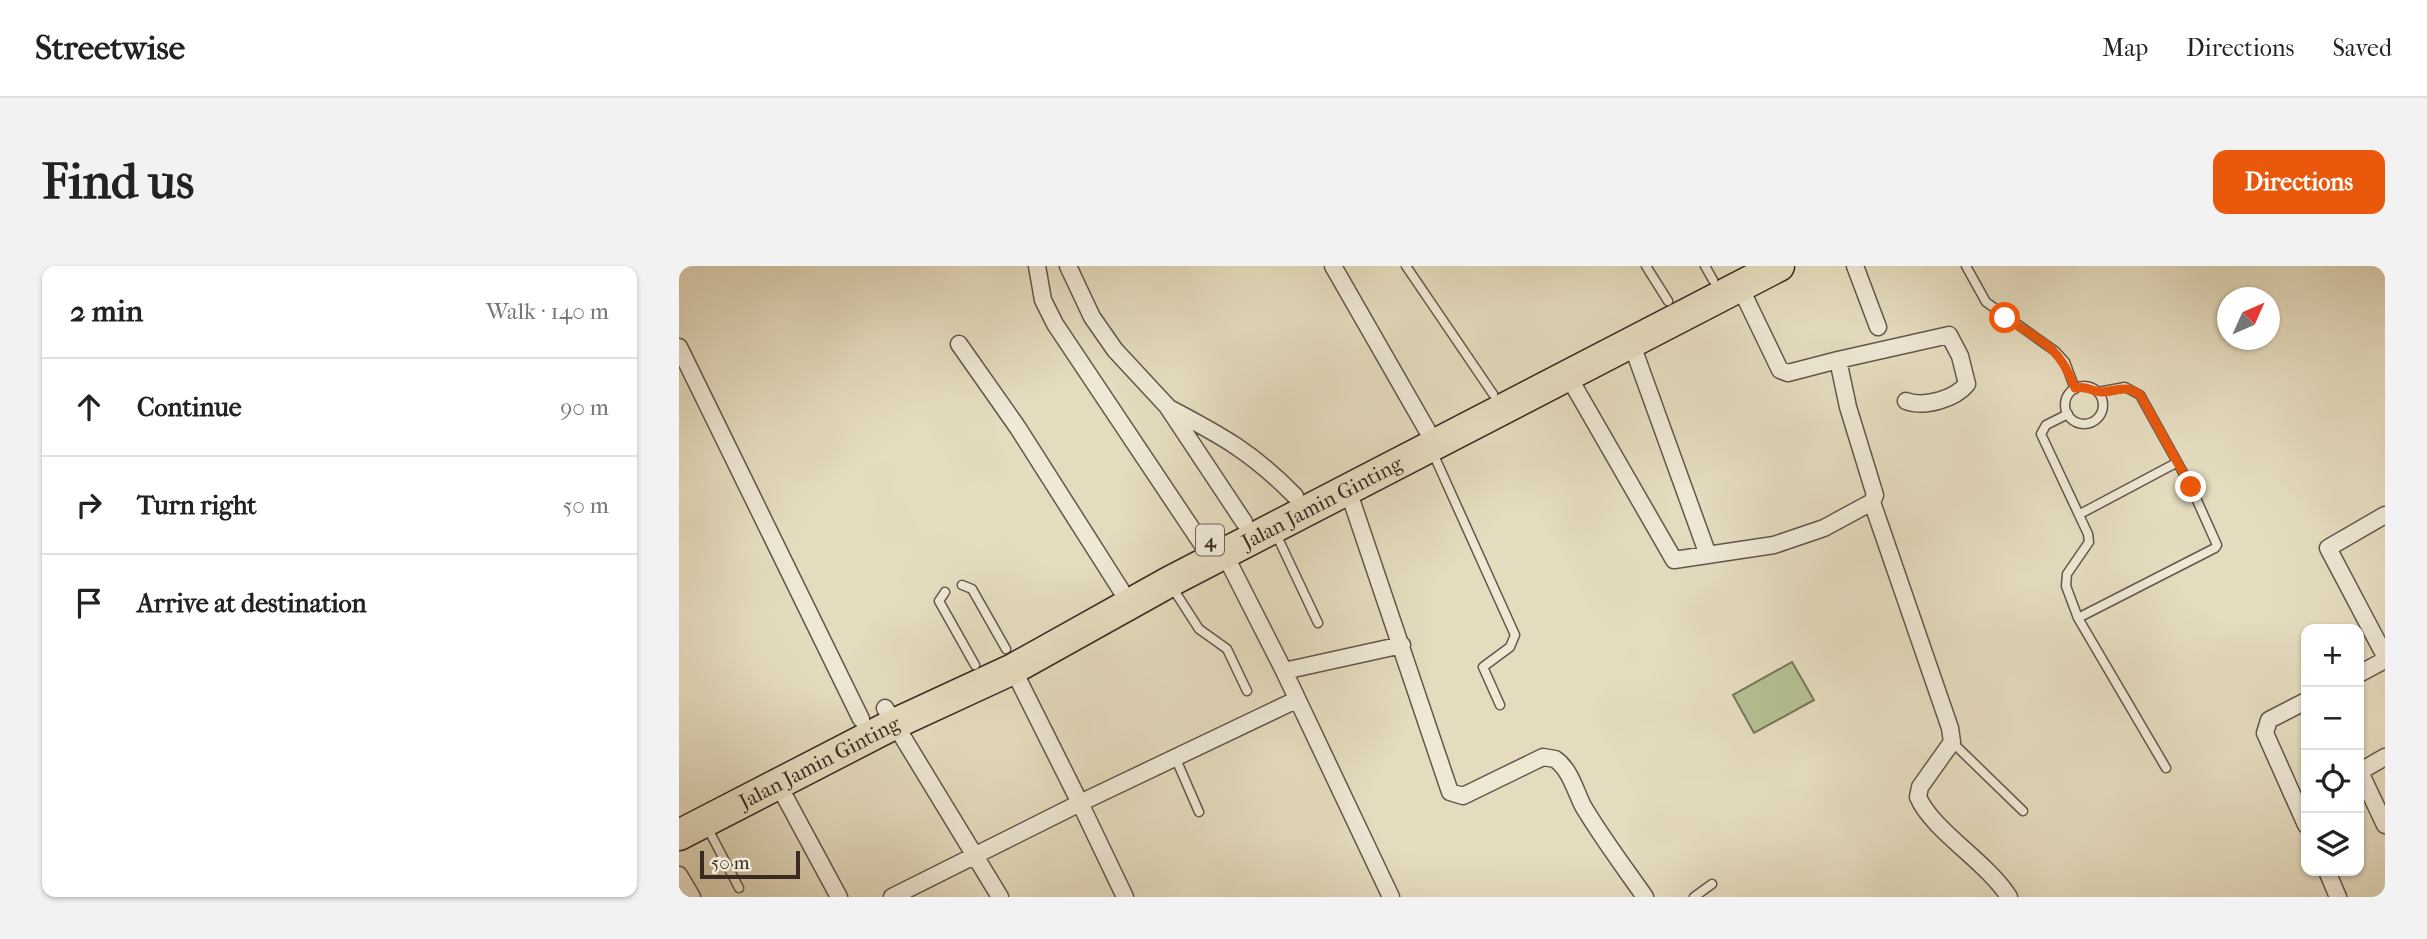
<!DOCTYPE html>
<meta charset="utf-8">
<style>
:root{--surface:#fff;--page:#f2f2f2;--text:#222;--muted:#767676;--line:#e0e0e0;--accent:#ea580c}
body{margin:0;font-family:"IM FELL French Canon",serif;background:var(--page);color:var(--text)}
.controls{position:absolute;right:21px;bottom:21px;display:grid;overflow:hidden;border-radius:14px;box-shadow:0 2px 5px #0004}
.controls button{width:63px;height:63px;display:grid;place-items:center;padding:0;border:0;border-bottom:2px solid var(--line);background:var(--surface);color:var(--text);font:35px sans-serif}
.compass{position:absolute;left:1538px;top:21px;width:63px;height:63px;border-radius:50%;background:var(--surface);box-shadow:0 2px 5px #0004;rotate:45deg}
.scale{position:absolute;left:21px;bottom:18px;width:100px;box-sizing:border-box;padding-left:7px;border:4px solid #3a2a24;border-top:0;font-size:19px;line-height:24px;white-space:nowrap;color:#3a2a24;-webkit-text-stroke:5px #eee8d5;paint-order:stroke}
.stop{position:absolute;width:21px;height:21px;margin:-16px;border:5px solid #ea580c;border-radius:50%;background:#fff}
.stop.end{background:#ea580c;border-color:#fff;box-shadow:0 2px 7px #0008}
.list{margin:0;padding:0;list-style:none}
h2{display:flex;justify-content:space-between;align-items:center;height:91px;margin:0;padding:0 28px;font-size:30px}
h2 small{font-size:23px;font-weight:400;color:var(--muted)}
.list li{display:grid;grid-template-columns:46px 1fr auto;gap:21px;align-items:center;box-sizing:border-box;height:98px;padding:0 28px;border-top:2px solid var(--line)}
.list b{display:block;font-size:26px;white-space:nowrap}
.list em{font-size:23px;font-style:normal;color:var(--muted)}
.icon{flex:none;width:38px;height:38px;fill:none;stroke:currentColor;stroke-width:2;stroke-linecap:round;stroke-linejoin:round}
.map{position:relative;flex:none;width:1706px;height:631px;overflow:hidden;border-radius:14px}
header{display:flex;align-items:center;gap:42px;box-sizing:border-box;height:98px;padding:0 35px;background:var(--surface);border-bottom:2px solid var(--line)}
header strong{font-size:33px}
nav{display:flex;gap:38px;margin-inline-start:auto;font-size:24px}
.intro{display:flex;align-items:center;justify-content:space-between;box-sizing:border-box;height:168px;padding:0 42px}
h1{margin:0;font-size:49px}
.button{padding:18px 32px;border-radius:14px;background:var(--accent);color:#fff;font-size:24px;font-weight:700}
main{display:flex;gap:42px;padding:0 42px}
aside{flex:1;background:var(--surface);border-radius:14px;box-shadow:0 2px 5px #0004}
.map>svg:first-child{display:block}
.pitch{fill:#b4c092;stroke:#77755b;stroke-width:2}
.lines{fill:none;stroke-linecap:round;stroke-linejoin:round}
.lane-casing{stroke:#65564b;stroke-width:11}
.street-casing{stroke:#65564b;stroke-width:19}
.highway-casing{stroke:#3a2a24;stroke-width:33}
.lane{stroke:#eee8d5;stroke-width:8}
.street{stroke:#eee8d5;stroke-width:16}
.highway{stroke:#e5dcbf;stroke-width:30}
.route{stroke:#ea580c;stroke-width:9}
.labels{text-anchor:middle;stroke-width:7;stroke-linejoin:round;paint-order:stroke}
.shield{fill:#eee8d5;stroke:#706359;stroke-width:2}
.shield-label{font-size:19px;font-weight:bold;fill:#3a2a24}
.street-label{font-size:21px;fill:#3a2a24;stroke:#eee8d5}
</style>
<header>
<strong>Streetwise</strong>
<nav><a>Map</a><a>Directions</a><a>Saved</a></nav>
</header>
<div class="intro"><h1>Find us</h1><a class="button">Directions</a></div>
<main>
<aside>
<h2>2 min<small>Walk · 140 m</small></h2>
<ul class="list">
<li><svg class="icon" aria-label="ahead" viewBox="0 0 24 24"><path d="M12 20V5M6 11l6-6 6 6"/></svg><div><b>Continue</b></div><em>90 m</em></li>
<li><svg class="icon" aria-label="right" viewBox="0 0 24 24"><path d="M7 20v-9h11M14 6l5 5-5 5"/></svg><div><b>Turn right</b></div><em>50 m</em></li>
<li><svg class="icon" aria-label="arrive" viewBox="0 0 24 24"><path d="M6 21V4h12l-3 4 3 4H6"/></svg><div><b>Arrive at destination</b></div></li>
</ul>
</aside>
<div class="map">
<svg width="1706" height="631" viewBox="0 0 1706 631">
<rect width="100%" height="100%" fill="#e5dcbf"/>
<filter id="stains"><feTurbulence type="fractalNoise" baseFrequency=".00286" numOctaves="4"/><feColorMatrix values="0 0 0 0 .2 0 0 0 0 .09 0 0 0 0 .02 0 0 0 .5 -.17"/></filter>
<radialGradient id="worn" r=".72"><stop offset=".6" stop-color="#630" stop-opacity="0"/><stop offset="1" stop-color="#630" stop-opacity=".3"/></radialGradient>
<path class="pitch" d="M 1113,396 L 1135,434 L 1075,467 L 1054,429 Z"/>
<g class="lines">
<g class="lane-casing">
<path id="lane" d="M 727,0 L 814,128
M 967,0 L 989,35
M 1026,0 L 1034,14
M 1287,0 L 1307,36 L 1376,85 L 1386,96 L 1396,123
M1386 139a19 19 0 1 1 38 0a19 19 0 1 1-38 0Z
M 1389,148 L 1367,159 L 1362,168 L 1409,268 L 1410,276 L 1388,308 L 1387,320 L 1399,352 L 1487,502
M 753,185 L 836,369 L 831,381 L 804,401 L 821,439
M 1401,248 L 1497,197
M 597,268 L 639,357
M 283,319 L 293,323 L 327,383
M 493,321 L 520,363 L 548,383 L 568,425
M 266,326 L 260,335 L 296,399
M 1399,352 L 1536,282 L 1538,279 L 1512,221 L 1461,129 L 1446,121 L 1419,126
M 1273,476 L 1344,545
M 496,491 L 520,546
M 28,561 L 60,622
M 1015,631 L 1033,618"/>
</g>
<g class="street-casing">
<path id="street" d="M 358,0 L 364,34 L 376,58 L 523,278
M 389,0 L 413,51 L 436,84 L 488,140 L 565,256
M 654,0 L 748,164
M 1176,0 L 1199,61
M 1061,21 L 1101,104 L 1109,107 L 1159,94 L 1169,141 L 1196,229 L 1193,236 L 1271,462 L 1273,476 L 1241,521 L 1239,531 C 1253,564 1308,596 1330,631
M 952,76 L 1029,289
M 280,78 L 339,162 L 442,324
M 0,81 L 182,453
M 1159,94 L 1270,69 L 1281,90 L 1288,118 C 1276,133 1245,142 1227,135
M 888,108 L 995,294 L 1095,279 L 1145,262 L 1193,236
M 490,142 C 543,170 573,186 616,230
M 669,224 L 771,526 L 784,530 L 864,491 L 876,493 C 891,503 896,524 904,540 C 923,572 945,601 966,631
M 1706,249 L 1649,282 L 1706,390
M 546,289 L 605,405 L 712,631
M 334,403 L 401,537 L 617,434
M 605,405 L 723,379
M 1680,408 L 1706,394
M 1627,435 L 1590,454 L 1586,467 L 1627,559
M 206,442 L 321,631
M 1680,506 L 1706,491
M 1681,506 L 1706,559
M 99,518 L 160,631
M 1648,605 L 1659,631
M 0,609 L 13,631
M 213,631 L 401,537 L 446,631"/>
</g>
<g class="highway-casing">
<g id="highway">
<path id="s1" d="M 0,569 L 215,458 L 334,403 L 490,316 L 1100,0"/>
</g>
</g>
<use href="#lane" class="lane"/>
<use href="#street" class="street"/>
<use href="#highway" class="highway"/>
</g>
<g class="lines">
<path class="route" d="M 1326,52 C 1363,75 1380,80 1396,122 C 1408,119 1413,126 1423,126 C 1439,125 1447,118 1461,129 L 1512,221"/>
</g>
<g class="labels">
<rect class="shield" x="517" y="258.5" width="28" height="31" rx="5"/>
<g class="shield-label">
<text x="531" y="281">4</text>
</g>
<g class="street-label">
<text dy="7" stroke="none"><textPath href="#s1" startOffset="724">Jalan Jamin Ginting</textPath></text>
<text dy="7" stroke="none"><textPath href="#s1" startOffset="158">Jalan Jamin Ginting</textPath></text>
</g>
</g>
<rect width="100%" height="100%" filter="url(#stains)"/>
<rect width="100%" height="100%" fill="url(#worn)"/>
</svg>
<div class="controls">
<button>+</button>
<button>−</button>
<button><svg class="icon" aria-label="locate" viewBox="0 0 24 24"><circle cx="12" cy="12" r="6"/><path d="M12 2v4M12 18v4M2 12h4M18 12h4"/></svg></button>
<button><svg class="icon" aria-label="layers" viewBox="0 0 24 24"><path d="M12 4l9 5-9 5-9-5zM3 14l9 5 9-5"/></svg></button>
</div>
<svg class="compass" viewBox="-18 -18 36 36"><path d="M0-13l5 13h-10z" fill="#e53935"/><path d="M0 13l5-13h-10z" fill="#767676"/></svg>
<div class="scale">50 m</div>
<div class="stop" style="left:1326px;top:52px"></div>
<div class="stop end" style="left:1512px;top:221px"></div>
</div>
</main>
